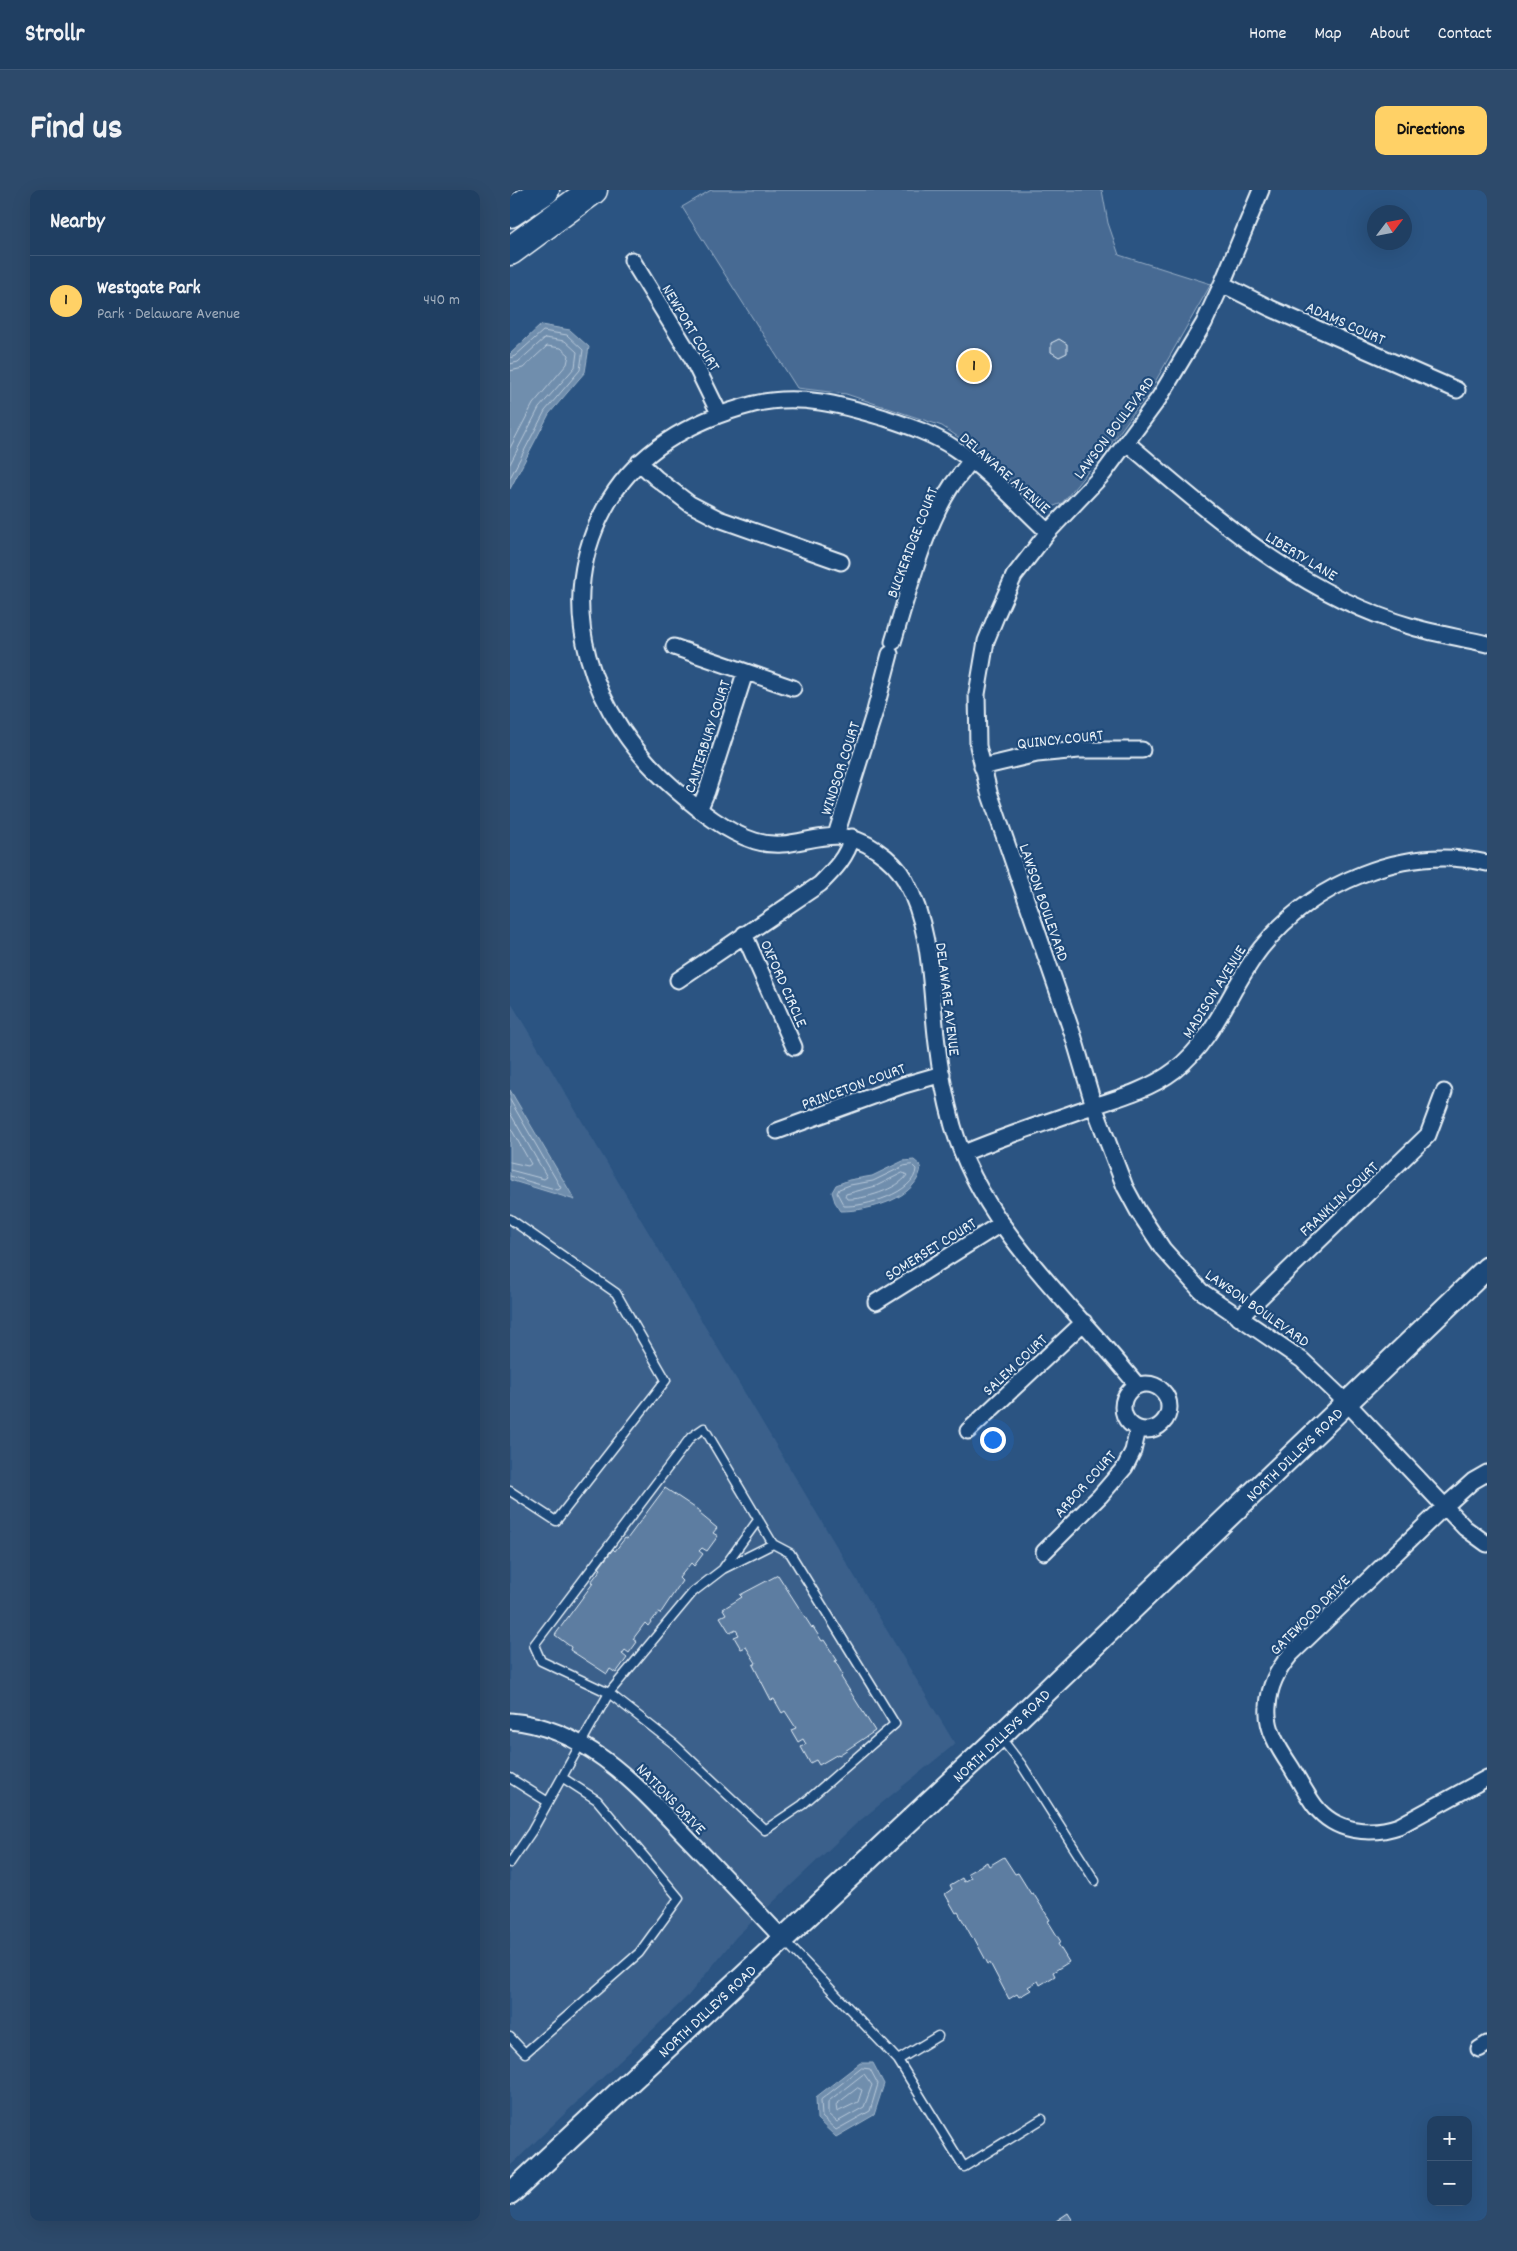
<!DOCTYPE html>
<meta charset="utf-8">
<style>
:root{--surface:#203f62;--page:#2d4a6b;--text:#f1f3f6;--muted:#a2afbe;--line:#3d5877;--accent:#ffd166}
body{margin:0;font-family:Dekko,sans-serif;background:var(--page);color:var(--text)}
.controls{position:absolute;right:15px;bottom:15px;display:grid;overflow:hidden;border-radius:10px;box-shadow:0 5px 20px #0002}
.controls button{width:45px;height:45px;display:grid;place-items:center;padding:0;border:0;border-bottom:1px solid var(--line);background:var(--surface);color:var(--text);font:25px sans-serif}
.compass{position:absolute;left:857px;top:15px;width:45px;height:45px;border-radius:50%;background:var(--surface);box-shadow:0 5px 20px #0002;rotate:58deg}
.you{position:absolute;left:482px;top:1249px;width:18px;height:18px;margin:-12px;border:4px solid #fff;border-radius:50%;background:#1a73e8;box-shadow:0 0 0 8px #1a73e833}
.badge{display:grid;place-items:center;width:32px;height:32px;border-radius:50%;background:var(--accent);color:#111;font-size:16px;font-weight:700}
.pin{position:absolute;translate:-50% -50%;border:2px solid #fff;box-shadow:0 1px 5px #0006}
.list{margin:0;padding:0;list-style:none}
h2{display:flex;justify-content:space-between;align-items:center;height:65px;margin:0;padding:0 20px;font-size:21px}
h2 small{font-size:16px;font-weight:400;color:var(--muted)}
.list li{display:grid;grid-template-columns:32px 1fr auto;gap:15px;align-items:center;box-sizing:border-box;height:90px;padding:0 20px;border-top:1px solid var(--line)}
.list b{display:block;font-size:19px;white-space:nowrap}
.list p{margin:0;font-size:16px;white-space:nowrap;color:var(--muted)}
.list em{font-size:16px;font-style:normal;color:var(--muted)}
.map{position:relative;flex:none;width:977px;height:2031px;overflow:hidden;border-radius:10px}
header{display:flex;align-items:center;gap:30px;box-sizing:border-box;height:70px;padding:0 25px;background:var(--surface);border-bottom:1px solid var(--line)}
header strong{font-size:24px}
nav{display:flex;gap:28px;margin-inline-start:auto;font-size:18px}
.intro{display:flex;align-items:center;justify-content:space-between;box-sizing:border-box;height:120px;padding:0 30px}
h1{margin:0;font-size:35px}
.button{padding:12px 22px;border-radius:10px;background:var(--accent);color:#111;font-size:18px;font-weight:700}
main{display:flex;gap:30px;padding:0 30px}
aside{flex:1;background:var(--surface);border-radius:10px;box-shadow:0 5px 20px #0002}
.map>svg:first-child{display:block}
.built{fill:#3a608b}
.green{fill:#476b93;stroke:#98aec6}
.water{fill:#708ead;stroke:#a0b6cb}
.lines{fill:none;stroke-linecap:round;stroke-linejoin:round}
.shore{stroke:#b8c9da;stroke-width:1}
.building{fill:#5d7da1;stroke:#e8f1f8}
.lane-casing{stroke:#e8f1f8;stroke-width:11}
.street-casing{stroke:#e8f1f8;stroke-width:19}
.secondary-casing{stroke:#e8f1f8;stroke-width:25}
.highway-casing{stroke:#e8f1f8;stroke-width:31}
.lane{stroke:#1f4a7a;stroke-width:8}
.street{stroke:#1f4a7a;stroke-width:15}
.secondary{stroke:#1f4a7a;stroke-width:21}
.highway{stroke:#1f4a7a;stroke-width:28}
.labels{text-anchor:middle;stroke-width:4.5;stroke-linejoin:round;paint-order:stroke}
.street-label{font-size:16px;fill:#e8f1f8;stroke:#1f4a7a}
</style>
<header>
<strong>Strollr</strong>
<nav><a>Home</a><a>Map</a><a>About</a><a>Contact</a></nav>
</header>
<div class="intro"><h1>Find us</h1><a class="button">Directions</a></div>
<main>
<aside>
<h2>Nearby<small></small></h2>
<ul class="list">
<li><span class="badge">1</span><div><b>Westgate Park</b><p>Park · Delaware Avenue</p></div><em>440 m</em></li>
</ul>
</aside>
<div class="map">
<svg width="977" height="2031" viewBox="0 0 977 2031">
<rect width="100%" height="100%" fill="#2b5482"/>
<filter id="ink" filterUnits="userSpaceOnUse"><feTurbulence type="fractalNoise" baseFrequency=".02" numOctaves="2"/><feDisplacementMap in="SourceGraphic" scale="10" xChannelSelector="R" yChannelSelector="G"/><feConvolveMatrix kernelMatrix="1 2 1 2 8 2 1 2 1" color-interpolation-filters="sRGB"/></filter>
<g filter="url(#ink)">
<path class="built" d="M 0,811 L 445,1554 L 347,1633 L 226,1747 L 178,1806 L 0,1976 Z"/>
<path class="green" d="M 201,0 L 592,0 L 598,33 L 609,65 L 701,94 L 641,199 L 598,258 L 552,313 L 539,318 L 529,316 L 464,258 L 432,236 L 336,204 L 287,198 L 172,17 Z"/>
<path class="water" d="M 31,135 L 60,140 L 79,157 L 75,182 L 39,224 L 0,299 L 0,164 Z
M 0,900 L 65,1010 L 0,990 Z
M 404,970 L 411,976 C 409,1009 358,1021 331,1021 L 325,1012 L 322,1002 L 326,995 L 339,990 L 362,986 L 393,971 Z
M 350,1873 L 363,1873 L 374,1894 L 364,1925 L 326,1947 L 307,1929 L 306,1907 Z"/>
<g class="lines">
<path class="shore" d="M 0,168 L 5,166 L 33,141 L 57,145 L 73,160 L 70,180 L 35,221 L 0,288
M 0,174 L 8,172 L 35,148 L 55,151 L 67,162 L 65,177 L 29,218 L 0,274
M 0,181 L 13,178 L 37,156 L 51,158 L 59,165 L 57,174 L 23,214 L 0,258
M 0,910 L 51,998 L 48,1000 L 0,986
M 0,923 L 37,987 L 34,989 L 0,980
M 0,937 L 21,974 L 18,976 L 0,972
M 402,975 L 406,979 C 405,1003 354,1017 334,1016 L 327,1003 L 329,999 L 340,995 L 363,991 L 394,976 Z
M 393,983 L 397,985 C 389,999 352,1010 337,1009 L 335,1006 L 336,1004 L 366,996 Z
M 352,1878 L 360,1879 L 368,1894 L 360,1921 L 326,1940 L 312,1927 L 311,1910 Z
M 354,1884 L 362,1895 L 354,1917 L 327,1932 L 318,1924 L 318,1912 Z
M 348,1898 L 352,1900 L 348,1912 L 327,1922 L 326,1915 Z"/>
</g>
<path class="building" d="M 549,149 L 557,154 L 557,163 L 549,167 L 541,162 L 541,153 Z
M 155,1298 L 191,1322 L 190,1324 L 207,1338 L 203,1343 L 208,1346 L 197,1361 L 192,1358 L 189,1361 L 193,1364 L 184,1376 L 181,1373 L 169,1388 L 172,1391 L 150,1424 L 148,1423 L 138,1436 L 135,1433 L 123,1449 L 127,1452 L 119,1463 L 115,1460 L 112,1464 L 117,1468 L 106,1483 L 100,1479 L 97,1484 L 60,1460 L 61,1457 L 45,1445 L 83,1393 L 81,1392 L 91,1379 L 89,1378 L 103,1359 L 105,1361 L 115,1348 L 117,1349 Z
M 268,1385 L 302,1438 L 303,1437 L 312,1451 L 314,1450 L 327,1470 L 325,1471 L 333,1485 L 331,1487 L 365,1541 L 329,1565 L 328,1564 L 309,1575 L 306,1570 L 300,1573 L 291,1557 L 296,1554 L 293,1549 L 288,1552 L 281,1540 L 286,1538 L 275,1521 L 272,1523 L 264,1509 L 261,1510 L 243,1475 L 246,1473 L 236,1457 L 231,1459 L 224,1447 L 229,1445 L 226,1440 L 220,1443 L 210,1427 L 216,1424 L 213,1419 L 232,1407 L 230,1405 Z
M 494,1667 L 505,1684 L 508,1683 L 521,1704 L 523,1703 L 540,1730 L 538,1731 L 551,1752 L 548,1754 L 559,1772 L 543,1782 L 545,1786 L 530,1795 L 528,1791 L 518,1797 L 521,1800 L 509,1807 L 507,1804 L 499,1809 L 480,1773 L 478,1774 L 464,1748 L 463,1749 L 448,1722 L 446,1723 L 435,1704 L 442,1699 L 440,1695 L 452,1688 L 454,1692 L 461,1688 L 458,1683 L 477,1672 L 479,1676 Z
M 558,2023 L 563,2031 L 546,2031 Z"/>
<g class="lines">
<g class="lane-casing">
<path id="lane" d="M 0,1029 L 106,1103 L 156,1190 L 46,1331 L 0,1301
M 194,1238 L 263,1354 L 280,1363 L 385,1534 L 292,1615 L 255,1640 L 164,1554 L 99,1503 L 31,1471 L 24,1455 L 181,1247 Z
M 214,1377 L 248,1330
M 491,1548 L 511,1574 L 585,1691
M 0,1588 L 38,1612
M 0,1673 L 22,1641 L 99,1503 L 183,1402 L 213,1379 L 263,1354
M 274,1750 L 388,1870 L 454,1977 L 532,1929
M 0,1847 L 15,1863 L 129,1763 L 169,1708 L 87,1610 L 53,1588
M 388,1870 L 428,1846"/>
</g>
<g class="street-casing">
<path id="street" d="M 751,0 L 712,94 L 694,133 L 649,208 L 593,284 L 538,342 L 504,386 L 487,424 L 476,451 L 467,504 L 468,556 L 479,602 L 563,845 L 584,916 L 615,997 L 628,1021 L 653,1059 L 691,1101 L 792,1170 L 837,1213 L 955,1338 L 977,1354
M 122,70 L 181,166 L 209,223
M 712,94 L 760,118 L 947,200
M 617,253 C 704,326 790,405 903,437 C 927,444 952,448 977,454
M 129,272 L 146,288 L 180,314 L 209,329 L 331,372
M 538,342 C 508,314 479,281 444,258 C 423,244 399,236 375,228 C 332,215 289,203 244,214 C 186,229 132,257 100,309 C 38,412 81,528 167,601 C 189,620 216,642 245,651 C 290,665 319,627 366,660 C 378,668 388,677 395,690 C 423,740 420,799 427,854 C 430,881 436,910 443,936 C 472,1037 563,1115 627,1195
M 383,452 C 398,403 414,338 442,295 C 448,287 455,279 461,270
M 164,457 L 283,498
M 472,577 L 527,564 L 569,560 L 632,560
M 189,620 L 197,601 L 235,483
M 326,645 L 365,521 L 380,464
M 234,744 L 284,857
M 168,790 L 310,694 C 324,680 337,667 342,647
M 267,941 L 394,895 L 432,884
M 454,963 C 492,947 532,934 571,920 C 602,910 638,901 665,880 C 707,847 719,799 751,758 C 803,693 894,654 977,673
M 366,1112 L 492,1033
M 729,1128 L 918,945 L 934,902
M613 1217a23 23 0 1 1 46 0a23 23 0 1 1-46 0Z
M 458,1241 L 574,1132
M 977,1283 L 963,1291 L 934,1317 L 780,1465 C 767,1481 759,1496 758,1517 C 756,1539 769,1559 781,1577 C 789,1590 796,1604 805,1616 C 825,1642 860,1646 889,1636 L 977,1588
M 534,1362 L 590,1306 L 615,1277 L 623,1261 L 628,1239
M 0,1531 C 79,1538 131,1600 182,1653 C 213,1685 243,1717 274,1750
M 969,1859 L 977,1854"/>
</g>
<g class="secondary-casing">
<g id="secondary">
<path id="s1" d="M 0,2004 L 489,1547 L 977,1078"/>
</g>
</g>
<g class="highway-casing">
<path id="highway" d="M 0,23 L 35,0
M 0,61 L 83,0"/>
</g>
<use href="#lane" class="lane"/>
<use href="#street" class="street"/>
<use href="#secondary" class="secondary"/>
<use href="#highway" class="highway"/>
</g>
</g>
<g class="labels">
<g class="street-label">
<text transform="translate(836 132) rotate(24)" y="6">ADAMS COURT</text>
<text transform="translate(182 137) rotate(59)" y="6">NEWPORT COURT</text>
<text transform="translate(603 237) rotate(-53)" y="6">LAWSON BOULEVARD</text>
<text transform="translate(496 282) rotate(41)" y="6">DELAWARE AVENUE</text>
<text transform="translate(401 352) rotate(-69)" y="6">BUCKERIDGE COURT</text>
<text transform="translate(792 365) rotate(31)" y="6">LIBERTY LANE</text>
<text transform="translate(196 546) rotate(-72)" y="6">CANTERBURY COURT</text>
<text transform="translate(550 548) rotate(-6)" y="6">QUINCY COURT</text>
<text transform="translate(329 578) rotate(-72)" y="6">WINDSOR COURT</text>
<text transform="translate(535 712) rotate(71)" y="6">LAWSON BOULEVARD</text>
<text transform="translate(275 793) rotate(66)" y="6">OXFORD CIRCLE</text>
<text transform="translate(703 801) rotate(-58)" y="6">MADISON AVENUE</text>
<text transform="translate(439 809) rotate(83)" y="6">DELAWARE AVENUE</text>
<text transform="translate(343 895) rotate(-20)" y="6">PRINCETON COURT</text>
<text transform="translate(828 1008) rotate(-43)" y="6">FRANKLIN COURT</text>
<text transform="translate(420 1058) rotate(-32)" y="6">SOMERSET COURT</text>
<text transform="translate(748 1117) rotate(35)" y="6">LAWSON BOULEVARD</text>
<text transform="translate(504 1174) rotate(-43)" y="6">SALEM COURT</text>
<text dy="6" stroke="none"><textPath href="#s1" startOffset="1078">NORTH DILLEYS ROAD</textPath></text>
<text transform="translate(574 1293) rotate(-48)" y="6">ARBOR COURT</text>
<text transform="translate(799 1424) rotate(-45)" y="6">GATEWOOD DRIVE</text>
<text dy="6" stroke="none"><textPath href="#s1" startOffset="672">NORTH DILLEYS ROAD</textPath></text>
<text transform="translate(162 1608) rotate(46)" y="6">NATIONS DRIVE</text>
<text dy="6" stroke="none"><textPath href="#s1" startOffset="269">NORTH DILLEYS ROAD</textPath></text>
</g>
</g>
</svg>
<div class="controls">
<button>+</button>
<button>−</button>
</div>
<svg class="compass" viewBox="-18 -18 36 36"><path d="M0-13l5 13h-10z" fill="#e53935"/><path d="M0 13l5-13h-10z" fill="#a2afbe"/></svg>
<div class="you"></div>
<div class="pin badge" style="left:464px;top:176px">1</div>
</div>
</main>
